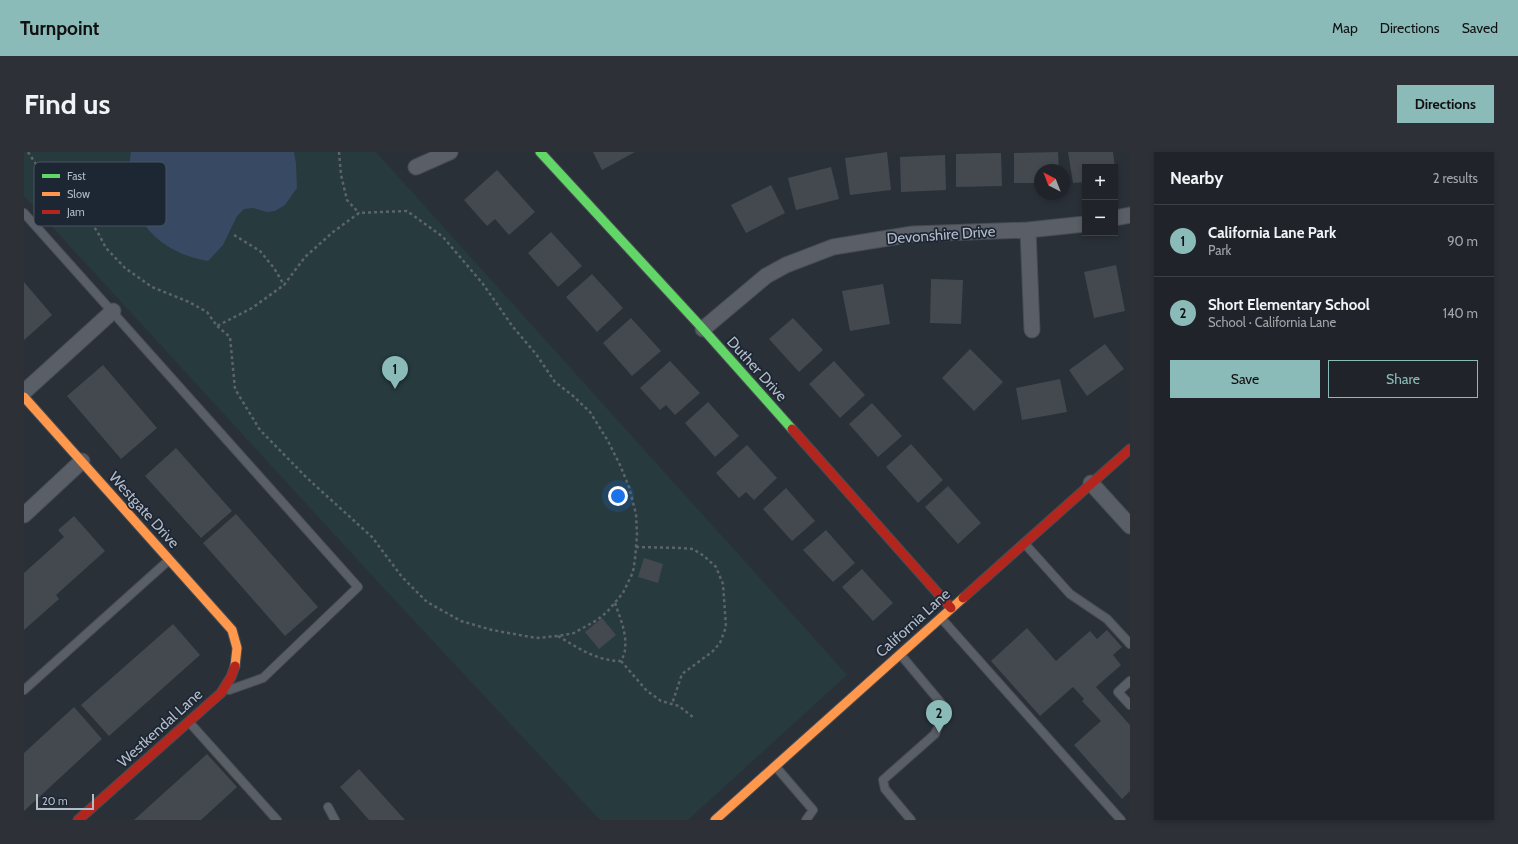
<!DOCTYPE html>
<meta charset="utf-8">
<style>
:root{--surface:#20242a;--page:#2d3036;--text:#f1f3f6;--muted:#a2a4a8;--line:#3d4147;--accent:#8bbbb9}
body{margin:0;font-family:Cabin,sans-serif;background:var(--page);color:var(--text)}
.controls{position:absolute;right:12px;top:12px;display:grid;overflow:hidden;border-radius:0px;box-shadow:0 2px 6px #0003}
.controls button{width:36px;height:36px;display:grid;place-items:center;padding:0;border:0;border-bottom:1px solid var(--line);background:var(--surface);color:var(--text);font:20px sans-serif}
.compass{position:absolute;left:1010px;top:12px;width:36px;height:36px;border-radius:50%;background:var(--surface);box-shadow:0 2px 6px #0003;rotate:318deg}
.scale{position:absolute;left:12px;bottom:10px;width:58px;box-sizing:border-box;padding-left:4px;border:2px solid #b4bcc9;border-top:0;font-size:11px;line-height:14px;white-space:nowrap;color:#b4bcc9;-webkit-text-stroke:3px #1d2633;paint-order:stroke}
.you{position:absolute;left:594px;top:344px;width:14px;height:14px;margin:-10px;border:3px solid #fff;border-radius:50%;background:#1a73e8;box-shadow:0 0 0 6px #1a73e833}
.badge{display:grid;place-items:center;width:26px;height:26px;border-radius:50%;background:var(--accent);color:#111;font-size:13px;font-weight:700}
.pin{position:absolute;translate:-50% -33px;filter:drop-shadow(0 1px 2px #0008)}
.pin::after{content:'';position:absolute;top:21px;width:14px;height:12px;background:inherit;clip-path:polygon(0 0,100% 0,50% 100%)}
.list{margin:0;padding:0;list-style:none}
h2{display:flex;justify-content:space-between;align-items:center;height:52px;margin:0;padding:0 16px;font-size:17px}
h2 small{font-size:13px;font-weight:400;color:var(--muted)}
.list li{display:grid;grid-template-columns:26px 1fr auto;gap:12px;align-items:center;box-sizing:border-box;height:72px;padding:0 16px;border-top:1px solid var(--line)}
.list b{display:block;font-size:15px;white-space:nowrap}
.list p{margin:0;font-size:13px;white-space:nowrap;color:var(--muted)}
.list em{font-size:13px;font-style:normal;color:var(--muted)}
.actions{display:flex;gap:8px;padding:12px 16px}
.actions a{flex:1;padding:9px 0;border:1px solid var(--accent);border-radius:0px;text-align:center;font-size:14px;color:var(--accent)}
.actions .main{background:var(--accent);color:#111}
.map{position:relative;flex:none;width:1106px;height:668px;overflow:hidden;border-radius:0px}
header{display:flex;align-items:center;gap:24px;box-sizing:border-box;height:56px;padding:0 20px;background:var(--accent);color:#111}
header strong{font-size:19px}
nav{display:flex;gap:22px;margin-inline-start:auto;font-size:14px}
.intro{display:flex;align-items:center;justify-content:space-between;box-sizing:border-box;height:96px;padding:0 24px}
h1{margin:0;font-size:28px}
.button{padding:10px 18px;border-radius:0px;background:var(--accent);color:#111;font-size:14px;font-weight:700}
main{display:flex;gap:24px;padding:0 24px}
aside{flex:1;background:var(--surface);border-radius:0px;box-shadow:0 2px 6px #0003}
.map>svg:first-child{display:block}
.green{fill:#273a3e}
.water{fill:#384963}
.building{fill:#444950}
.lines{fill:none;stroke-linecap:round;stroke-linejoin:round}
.lane-casing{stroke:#484c53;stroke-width:10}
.street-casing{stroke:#484c53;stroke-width:17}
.fast-casing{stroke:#484c53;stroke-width:11}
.slow-casing{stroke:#484c53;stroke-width:11}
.jam-casing{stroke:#484c53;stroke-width:11}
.path{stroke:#5d636a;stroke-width:2.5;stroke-dasharray:3 3;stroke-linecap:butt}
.lane{stroke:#5a5e66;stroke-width:8}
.street{stroke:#5a5e66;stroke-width:15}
.fast{stroke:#63d668;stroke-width:9}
.slow{stroke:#ff974d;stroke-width:9}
.jam{stroke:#b3261e;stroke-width:9}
.labels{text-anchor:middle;stroke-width:3.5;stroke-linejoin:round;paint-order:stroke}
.street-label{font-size:15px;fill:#b4bcc9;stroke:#1d2633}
.key{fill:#1d2633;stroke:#4a5360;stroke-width:1}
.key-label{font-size:11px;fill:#b4bcc9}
</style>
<header>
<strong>Turnpoint</strong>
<nav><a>Map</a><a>Directions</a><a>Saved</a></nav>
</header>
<div class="intro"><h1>Find us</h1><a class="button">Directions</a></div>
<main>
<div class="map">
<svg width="1106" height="668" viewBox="0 0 1106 668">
<rect width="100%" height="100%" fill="#2a3038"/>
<path class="green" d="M 0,0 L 352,0 L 823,523 L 664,668 L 576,668 L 353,429 L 0,44 Z"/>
<path class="water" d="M 107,0 L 270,0 L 272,11 L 273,36 L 261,53 L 251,59 L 243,60 L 229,56 L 220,57 L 213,64 L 199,93 L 184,109 C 155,104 131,91 116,66 C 113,60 108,53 107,46 C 103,32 105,14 107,0 Z"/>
<path class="building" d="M 569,0 L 611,0 L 578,18 Z
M 863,0 L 867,38 L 826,43 L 821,6 Z
M 1034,0 L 1035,18 L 1016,18 L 1016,31 L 990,31 L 990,1 Z
M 1044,0 L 1089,0 L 1091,15 L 1061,15 L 1061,30 L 1049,31 Z
M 977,1 L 978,34 L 932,35 L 932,2 Z
M 921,3 L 922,38 L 877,40 L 876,5 Z
M 807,15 L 815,47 L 772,58 L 764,26 Z
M 473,18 L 511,60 L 485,83 L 471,67 L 463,74 L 440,48 Z
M 747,33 L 761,61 L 722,81 L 707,53 Z
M 527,80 L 558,114 L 534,135 L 504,101 Z
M 1092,113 L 1101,159 L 1070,166 L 1060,120 Z
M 568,122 L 599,156 L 573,180 L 542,145 Z
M 907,127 L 939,128 L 937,172 L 906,171 Z
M 0,130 L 28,163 L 0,188 Z
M 859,132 L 866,172 L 826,179 L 818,139 Z
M 607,166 L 637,199 L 608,224 L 579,191 Z
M 769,166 L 799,198 L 775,220 L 745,187 Z
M 1081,192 L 1100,217 L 1063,244 L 1045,218 Z
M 946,197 L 979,230 L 950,259 L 918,226 Z
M 646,209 L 676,241 L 651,263 L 642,253 L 636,258 L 616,236 Z
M 810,209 L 841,243 L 816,266 L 785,232 Z
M 79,213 L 133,276 L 97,307 L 43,244 Z
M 1036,227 L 1043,260 L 998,268 L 992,236 Z
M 684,250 L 715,284 L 691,305 L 661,271 Z
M 848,251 L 878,284 L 854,305 L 825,272 Z
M 887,292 L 919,328 L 894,351 L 862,315 Z
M 723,293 L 753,326 L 730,348 L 722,340 L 715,346 L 692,321 Z
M 152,296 L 208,359 L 177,386 L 121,324 Z
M 924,334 L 957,371 L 934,392 L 901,355 Z
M 762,336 L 791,369 L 768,389 L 739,357 Z
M 212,362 L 294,455 L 261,484 L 179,391 Z
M 50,364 L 81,399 L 32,443 L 35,447 L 0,478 L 0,421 L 40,385 L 34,378 Z
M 802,378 L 831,411 L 809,430 L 779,398 Z
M 620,406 L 639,412 L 634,431 L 614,425 Z
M 838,417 L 869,451 L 849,469 L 818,435 Z
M 578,466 L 592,483 L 575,497 L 561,480 Z
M 149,472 L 176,503 L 85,584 L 57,553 Z
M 1003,476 L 1032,509 L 1066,479 L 1073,487 L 1083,478 L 1098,495 L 1089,503 L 1097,513 L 1072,535 L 1106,573 L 1106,639 L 1098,647 L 1050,593 L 1077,569 L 1058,549 L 1060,547 L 1049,535 L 1016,564 L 967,509 Z
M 50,555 L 78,587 L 0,659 L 0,601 Z
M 183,602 L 213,635 L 177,668 L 110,668 Z
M 335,617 L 381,668 L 345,668 L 316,635 Z"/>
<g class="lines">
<g class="lane-casing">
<path id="lane" d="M 0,61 L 334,435 L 239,526 L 205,538
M 1001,392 L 1046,442 L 1083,467 L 1106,492
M 917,466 L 1097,668
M 876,502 L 917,551 L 918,566 L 911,582 L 859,628 L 861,637 L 887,668
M 1106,529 L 1094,540 L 1106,553
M 0,538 L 145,408
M 165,570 L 253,668
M 752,615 L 789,658 L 782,668
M 304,655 L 311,668"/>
</g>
<g class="street-casing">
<path id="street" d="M 392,15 L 426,0
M 1091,66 L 1106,63
M 1004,78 L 1008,178
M 679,177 L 742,124 L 762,113 L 809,95 L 889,82 L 1004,78 L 1061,72
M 0,240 L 89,159
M 1067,331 L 1106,374
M 0,363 L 58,309"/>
</g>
<g class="fast-casing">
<path id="fast" d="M 516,0 L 679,177 L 768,277"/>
</g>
<g class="slow-casing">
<path id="slow" d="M 0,245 L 208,478 L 213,496 L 211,514
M 691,668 L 939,446"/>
</g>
<g class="jam-casing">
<path id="jam" d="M 768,277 L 927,456
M 939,446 L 1106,297
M 54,668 L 197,541 L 207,525 L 211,514"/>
</g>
<path class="path" d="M 4,0 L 21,26 L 46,45 L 73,79 L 82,96 L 101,116 L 128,135 L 165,150 L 183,160 L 193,174 L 228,156 L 260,133 L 281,105 L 309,80 L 335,61 L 383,59 L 419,85 L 459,132 L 489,175 L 512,202 L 531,230 L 548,243 L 566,260 L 584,289 L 596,313 L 605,335 L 612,362 L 613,383 L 611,407 L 609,420 L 599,441 L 583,460 L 573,468 L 550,481 L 534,484 L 512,486 L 468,478 L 437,469 L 403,450 L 378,425 L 348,385 L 283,326 L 236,278 L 211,237 L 206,185 L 193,174
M 315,0 L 317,23 L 323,48 L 335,61
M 210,83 L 236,99 L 250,116 L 260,133
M 612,395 L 657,396 L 669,397 L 680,404 L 692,415 L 699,432 L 702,475 L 696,491 L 688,500 L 658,522 L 648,552
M 591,451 C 596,466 603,481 601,497 C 601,501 599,505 597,509
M 534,484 C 554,496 573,509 597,509
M 597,509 L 623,539 L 637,549 L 655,554 L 670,566"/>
<use href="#lane" class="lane"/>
<use href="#street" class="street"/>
<use href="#fast" class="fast"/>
<use href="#slow" class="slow"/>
<use href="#jam" class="jam"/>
</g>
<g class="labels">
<g class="street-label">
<text transform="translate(917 83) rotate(-4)" y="5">Devonshire Drive</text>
<text transform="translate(733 217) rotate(48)" y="5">Duther Drive</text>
<text transform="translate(120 358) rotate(48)" y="5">Westgate Drive</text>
<text transform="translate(889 471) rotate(-42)" y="5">California Lane</text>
<text transform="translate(136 576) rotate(-42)" y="5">Westkendal Lane</text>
</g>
</g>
<rect x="10" y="10" width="132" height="64" rx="6" class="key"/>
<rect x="18" y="22" width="18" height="4" fill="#63d668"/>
<rect x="18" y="40" width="18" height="4" fill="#ff974d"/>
<rect x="18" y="58" width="18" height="4" fill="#b3261e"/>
<g class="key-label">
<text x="43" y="28">Fast</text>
<text x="43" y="46">Slow</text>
<text x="43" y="64">Jam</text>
</g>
</svg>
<div class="controls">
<button>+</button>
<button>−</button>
</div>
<svg class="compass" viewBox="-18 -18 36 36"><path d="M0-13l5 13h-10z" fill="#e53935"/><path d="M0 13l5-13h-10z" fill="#a2a4a8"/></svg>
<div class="scale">20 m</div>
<div class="you"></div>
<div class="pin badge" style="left:371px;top:237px">1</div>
<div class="pin badge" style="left:915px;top:581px">2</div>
</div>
<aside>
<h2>Nearby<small>2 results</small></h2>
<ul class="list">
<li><span class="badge">1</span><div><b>California Lane Park</b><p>Park</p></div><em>90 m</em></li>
<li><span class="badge">2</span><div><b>Short Elementary School</b><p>School · California Lane</p></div><em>140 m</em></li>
</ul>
<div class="actions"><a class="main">Save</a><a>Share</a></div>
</aside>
</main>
